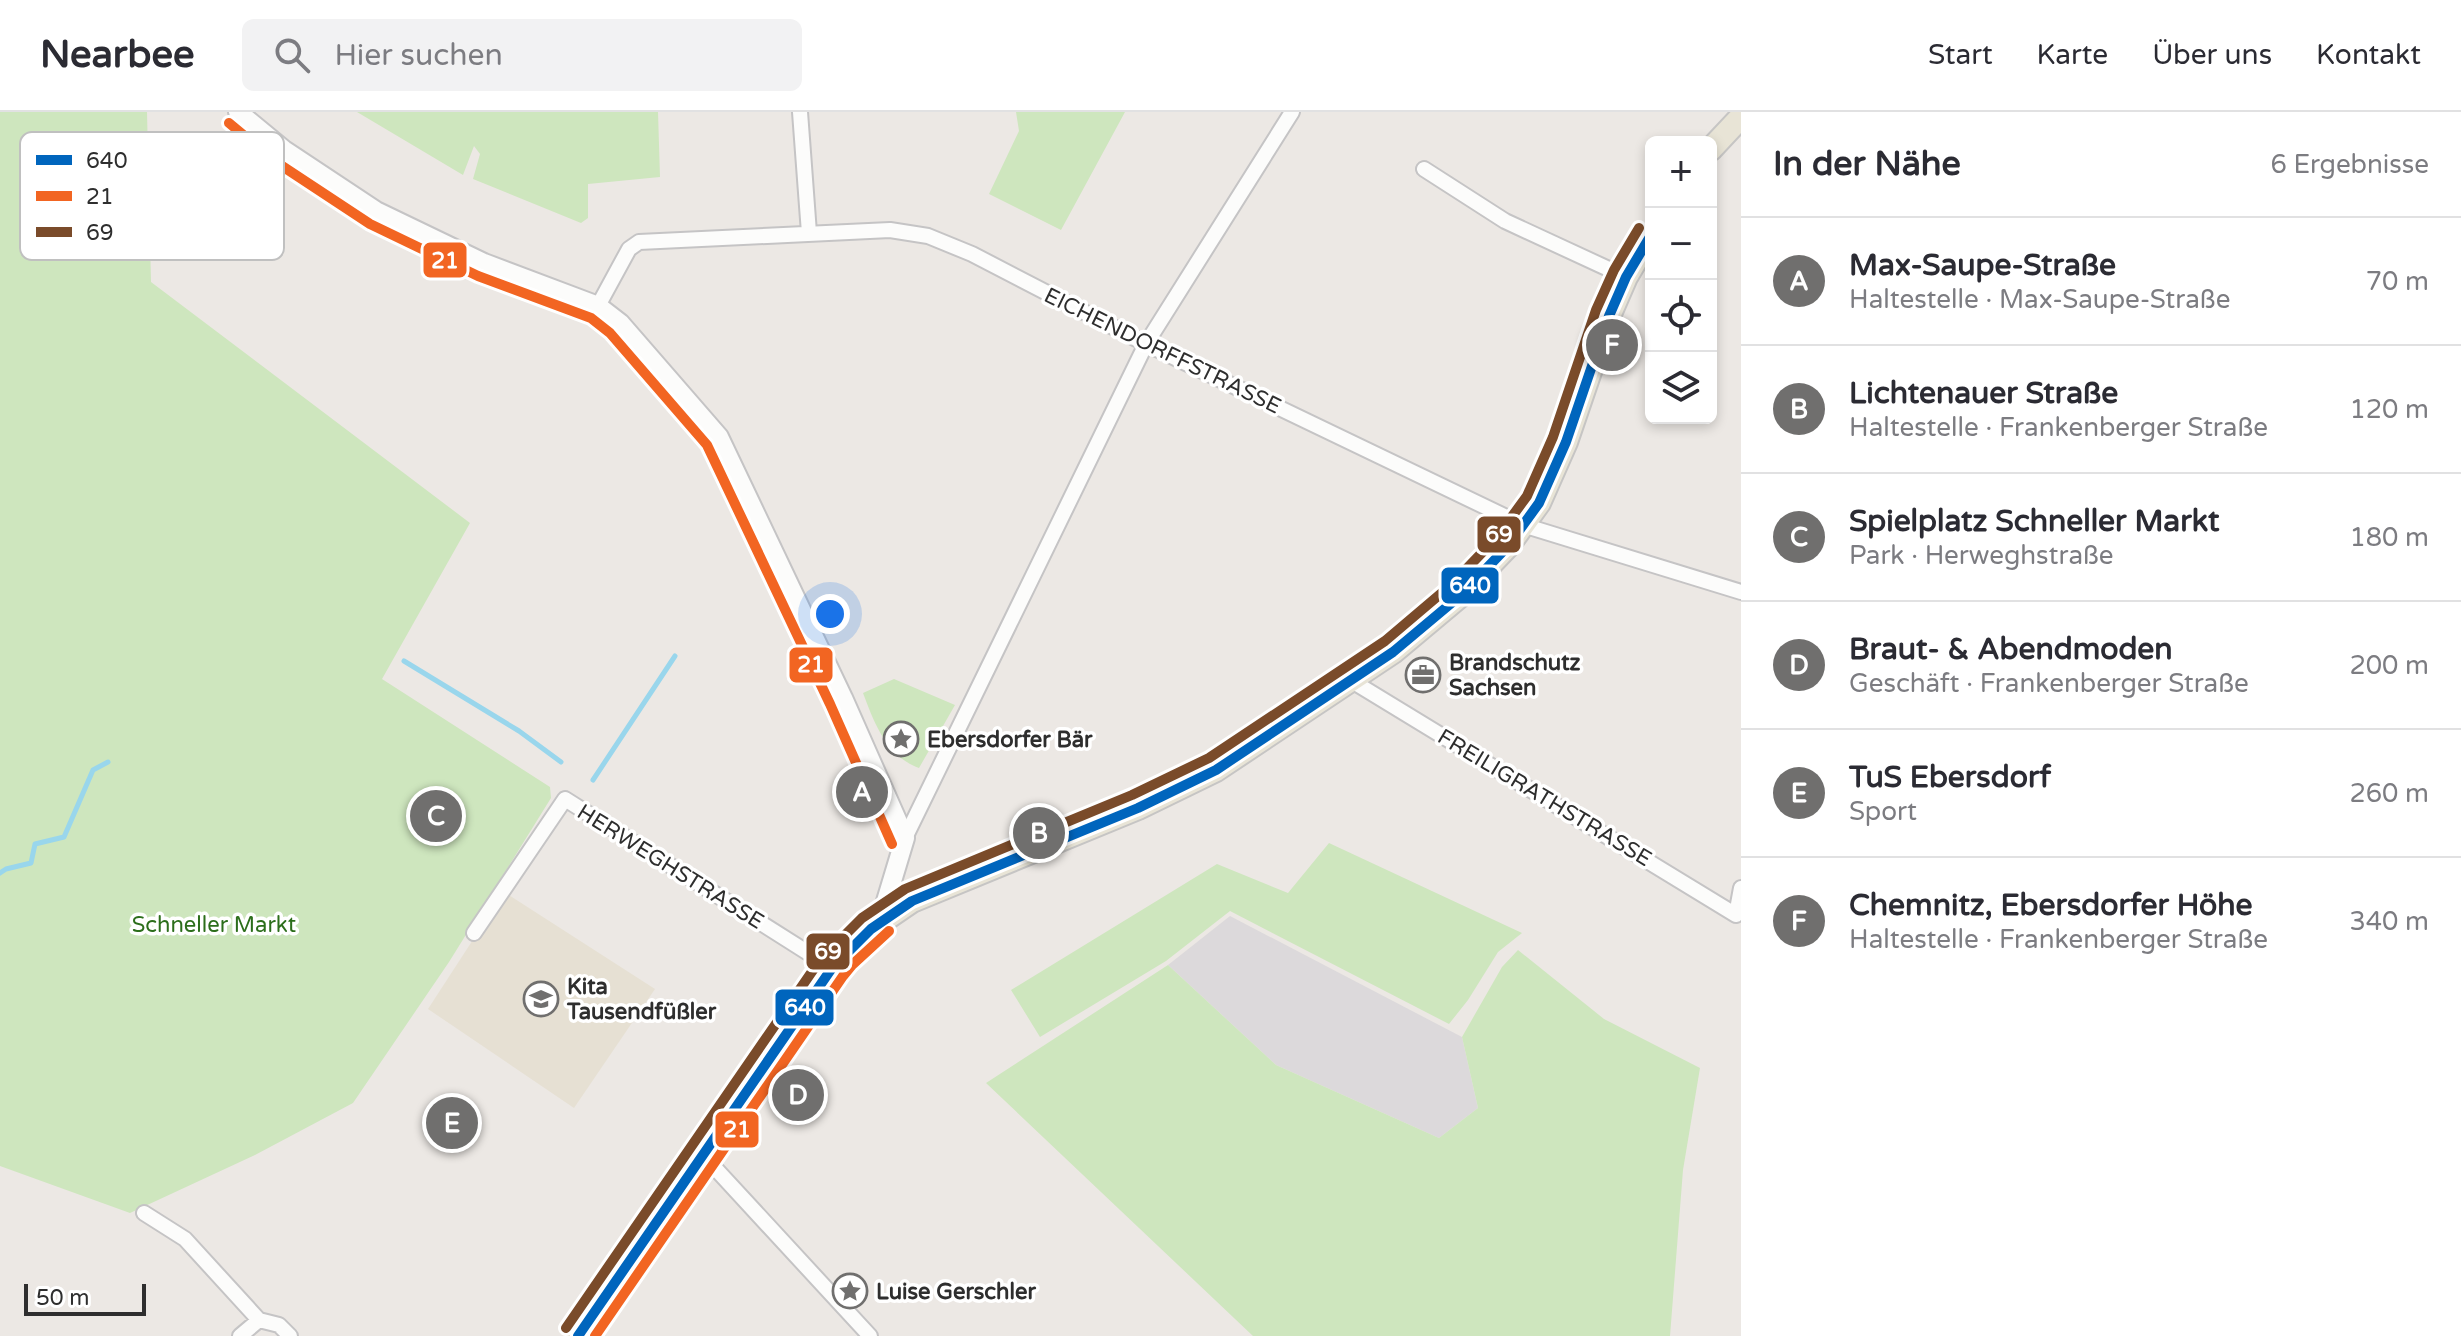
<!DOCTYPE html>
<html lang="de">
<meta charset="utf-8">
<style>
:root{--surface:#fff;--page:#f2f2f3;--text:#2b2b33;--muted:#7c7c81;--line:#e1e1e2;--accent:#706f6e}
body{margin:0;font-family:"Varela Round",sans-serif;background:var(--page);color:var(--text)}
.controls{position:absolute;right:24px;top:24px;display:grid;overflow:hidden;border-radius:12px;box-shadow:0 4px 12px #0003}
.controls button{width:72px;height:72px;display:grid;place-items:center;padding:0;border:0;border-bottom:2px solid var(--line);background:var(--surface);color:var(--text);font:40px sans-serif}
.scale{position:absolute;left:24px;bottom:20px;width:122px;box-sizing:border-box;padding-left:8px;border:4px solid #2e2e2e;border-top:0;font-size:22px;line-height:28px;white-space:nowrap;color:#2e2e2e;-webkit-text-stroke:6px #fff;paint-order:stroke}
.you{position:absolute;left:830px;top:502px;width:28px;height:28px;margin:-20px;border:6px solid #fff;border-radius:50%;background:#1a73e8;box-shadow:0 0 0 12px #1a73e833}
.badge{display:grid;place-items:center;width:52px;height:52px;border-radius:50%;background:var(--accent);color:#fff;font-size:26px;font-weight:700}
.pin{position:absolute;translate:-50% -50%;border:4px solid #fff;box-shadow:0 2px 8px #0006}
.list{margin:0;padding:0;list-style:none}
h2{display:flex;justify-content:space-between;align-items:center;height:104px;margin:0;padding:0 32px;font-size:34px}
h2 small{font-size:26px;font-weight:400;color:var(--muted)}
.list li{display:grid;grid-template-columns:52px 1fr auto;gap:24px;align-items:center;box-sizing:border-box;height:128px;padding:0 32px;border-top:2px solid var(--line)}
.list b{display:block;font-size:30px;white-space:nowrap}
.list p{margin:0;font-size:26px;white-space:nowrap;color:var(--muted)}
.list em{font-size:26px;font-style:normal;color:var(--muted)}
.icon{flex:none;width:44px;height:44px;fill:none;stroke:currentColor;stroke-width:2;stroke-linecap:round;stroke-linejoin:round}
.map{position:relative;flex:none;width:1741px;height:1224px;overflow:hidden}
header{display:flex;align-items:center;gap:48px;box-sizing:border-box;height:112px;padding:0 40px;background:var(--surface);border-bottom:2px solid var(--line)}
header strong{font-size:38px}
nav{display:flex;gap:44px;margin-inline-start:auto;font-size:28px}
.search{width:560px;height:72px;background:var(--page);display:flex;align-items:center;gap:20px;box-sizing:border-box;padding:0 28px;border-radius:12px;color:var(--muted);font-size:30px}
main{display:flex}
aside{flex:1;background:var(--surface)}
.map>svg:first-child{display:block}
.industrial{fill:#dcd9db}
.education{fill:#e6e0d3}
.green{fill:#cee6be}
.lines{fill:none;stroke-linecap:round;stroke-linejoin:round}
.stream{stroke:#99d6ec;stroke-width:5}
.minor-casing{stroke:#c5c4c5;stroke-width:18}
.tertiary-casing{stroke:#c5c4c5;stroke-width:22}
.primary-casing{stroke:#c6c5c4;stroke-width:26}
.minor{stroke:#fcfcfb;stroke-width:14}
.tertiary{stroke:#fcfcfb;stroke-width:18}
.primary{stroke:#e8e4d6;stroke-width:22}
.bus-1-casing{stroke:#fff;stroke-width:16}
.bus-2-casing{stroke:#fff;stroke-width:16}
.bus-3-casing{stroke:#fff;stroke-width:16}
.bus-1{stroke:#0065bd;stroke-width:10}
.bus-2{stroke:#f26522;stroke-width:10}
.bus-3{stroke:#7a4b2a;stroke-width:10}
.labels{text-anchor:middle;stroke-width:7;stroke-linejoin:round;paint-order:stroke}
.street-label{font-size:22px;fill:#2e2e2e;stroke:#fff}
.poi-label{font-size:22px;font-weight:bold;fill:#2e2e2e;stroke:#fff;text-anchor:start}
.park-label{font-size:22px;fill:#2c6e1b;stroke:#fff}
.key{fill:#fff;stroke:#c0c0c0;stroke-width:2}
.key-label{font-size:22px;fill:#2e2e2e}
.line-badge{stroke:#fff;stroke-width:3}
.badge-label{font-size:22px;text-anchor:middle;font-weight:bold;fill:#fff}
</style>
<header>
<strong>Nearbee</strong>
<div class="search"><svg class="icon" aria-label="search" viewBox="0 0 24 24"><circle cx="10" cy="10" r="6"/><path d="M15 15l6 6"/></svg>Hier suchen</div>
<nav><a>Start</a><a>Karte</a><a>Über uns</a><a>Kontakt</a></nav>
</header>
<main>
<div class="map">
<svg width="1741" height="1224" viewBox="0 0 1741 1224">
<rect width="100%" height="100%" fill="#ece8e4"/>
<path class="industrial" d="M 1230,804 L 1462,925 L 1478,996 L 1439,1026 L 1276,953 L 1168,853 Z"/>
<path class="education" d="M 504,780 L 655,877 L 574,996 L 428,897 Z"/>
<path class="green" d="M 0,0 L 147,0 L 151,170 L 470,411 L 382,567 L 550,675 L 551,686 L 449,850 L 353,991 L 255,1043 L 130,1101 L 0,1054 Z
M 357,0 L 658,0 L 660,65 L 588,72 L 588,106 L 581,111 L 473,67 L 480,42 L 474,34 L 463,63 Z
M 1016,0 L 1125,0 L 1061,118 L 989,82 L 1019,19 Z
M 894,567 L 955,593 L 919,656 C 886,644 874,610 863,581 Z
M 1329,731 L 1522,821 L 1498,840 L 1468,888 L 1449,912 L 1230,799 L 1166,849 L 1040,925 L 1011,878 L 1217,752 L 1288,781 Z
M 1518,838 L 1604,907 L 1700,956 L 1683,1058 L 1670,1224 L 1253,1224 L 986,971 L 1168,853 L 1276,953 L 1439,1026 L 1478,996 L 1462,925 L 1502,855 Z"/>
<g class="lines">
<path class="stream" d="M 404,549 L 519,619 L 561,650
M 593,668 L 675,544
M 0,761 L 6,757 L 31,751 L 35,732 L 64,725 L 93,658 L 108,650"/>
<g class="minor-casing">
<path id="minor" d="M 800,0 L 809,121
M 1424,57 L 1505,109 L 1626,165
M 598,194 L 629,137 L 639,130 L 890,118 L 928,124 L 972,142 L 1146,232 L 1523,413 L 1741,480
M 1352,569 L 1736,803 L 1741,776
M 905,726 L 1146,232 L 1292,0
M 474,821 L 565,687 L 832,856
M 703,1043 L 870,1224
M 144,1101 L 185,1127 L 259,1208 L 279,1213 L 290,1224
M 240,1224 L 259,1208"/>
</g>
<g class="tertiary-casing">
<path id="tertiary" d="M 238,0 L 284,38 L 376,99 L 484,151 L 598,194 L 620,211 L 719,325 L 843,586 L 905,726 L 880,809"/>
</g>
<g class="primary-casing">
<path id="primary" d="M 1711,37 L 1741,5
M 578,1224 L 832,856 L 871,817 L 912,789 L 1138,696 L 1216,658 L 1393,540 L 1461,483 L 1508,434 L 1539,391 L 1566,330 L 1609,204 L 1626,165 L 1651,123"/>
</g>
<use href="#minor" class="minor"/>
<use href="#tertiary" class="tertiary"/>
<use href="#primary" class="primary"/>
<g class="bus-1-casing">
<path id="bus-1" d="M 578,1224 L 832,856 L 871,817 L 912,789 L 1138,696 L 1216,658 L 1393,540 L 1461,483 L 1508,434 L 1539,391 L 1566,330 L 1609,204 L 1626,165 L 1651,123"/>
</g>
<g class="bus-2-casing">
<path id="bus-2" d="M 229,11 L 276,50 L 370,112 L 478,164 L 591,206 L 610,221 L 707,333 L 830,592 L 892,732
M 595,1224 L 843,864 L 852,853 L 889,819"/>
</g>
<g class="bus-3-casing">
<path id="bus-3" d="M 566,1216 L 820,848 L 862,806 L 905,777 L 1132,683 L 1209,646 L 1385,529 L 1451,473 L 1497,425 L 1527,384 L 1553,325 L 1596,198 L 1614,158 L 1639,116"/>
</g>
<use href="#bus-1" class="bus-1"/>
<use href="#bus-2" class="bus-2"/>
<use href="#bus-3" class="bus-3"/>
</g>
<defs>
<g id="office-ring" transform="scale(1.8)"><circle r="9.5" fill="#fff" stroke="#706f6e" stroke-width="1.5"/><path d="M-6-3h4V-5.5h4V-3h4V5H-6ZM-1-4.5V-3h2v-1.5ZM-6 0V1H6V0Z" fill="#706f6e"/></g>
<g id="sight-ring" transform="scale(1.8)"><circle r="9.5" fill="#fff" stroke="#706f6e" stroke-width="1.5"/><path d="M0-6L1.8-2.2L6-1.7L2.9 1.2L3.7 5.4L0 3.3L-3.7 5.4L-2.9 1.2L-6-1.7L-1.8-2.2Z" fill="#706f6e"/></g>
<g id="school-ring" transform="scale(1.8)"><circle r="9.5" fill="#fff" stroke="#706f6e" stroke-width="1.5"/><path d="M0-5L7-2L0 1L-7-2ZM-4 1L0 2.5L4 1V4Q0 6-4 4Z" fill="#706f6e"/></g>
</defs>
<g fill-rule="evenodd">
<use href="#office-ring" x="1423" y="563"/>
<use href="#sight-ring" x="901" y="627"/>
<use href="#school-ring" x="541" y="887"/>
<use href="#sight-ring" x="850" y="1179"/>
</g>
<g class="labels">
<g class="street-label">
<text transform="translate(1163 238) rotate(26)" y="8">EICHENDORFFSTRASSE</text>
<text transform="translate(1545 685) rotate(31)" y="8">FREILIGRATHSTRASSE</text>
<text transform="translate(671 754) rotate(32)" y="8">HERWEGHSTRASSE</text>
</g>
<g class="poi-label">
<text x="1449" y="558">Brandschutz<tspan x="1449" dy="25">Sachsen</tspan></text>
<text x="927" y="635">Ebersdorfer Bär</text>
<text x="567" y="882">Kita<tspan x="567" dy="25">Tausendfüßler</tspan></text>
<text x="876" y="1187">Luise Gerschler</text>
</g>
<g class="park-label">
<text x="214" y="820">Schneller Markt</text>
</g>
</g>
<rect x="20" y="20" width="264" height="128" rx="12" class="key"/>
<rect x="36" y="43" width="36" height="10" fill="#0065bd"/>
<rect x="36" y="79" width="36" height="10" fill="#f26522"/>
<rect x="36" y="115" width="36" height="10" fill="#7a4b2a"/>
<g class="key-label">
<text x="86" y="56">640</text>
<text x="86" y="92">21</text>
<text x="86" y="128">69</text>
</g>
<g class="line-badge">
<rect x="422" y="129" width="46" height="38" rx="8" fill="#f26522"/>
<rect x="1476" y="403" width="46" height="39" rx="8" fill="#7a4b2a"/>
<rect x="1440" y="454" width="60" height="39" rx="8" fill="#0065bd"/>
<rect x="788" y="534" width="46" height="38" rx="8" fill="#f26522"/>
<rect x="805" y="820" width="46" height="39" rx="8" fill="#7a4b2a"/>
<rect x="774" y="876" width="61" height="39" rx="8" fill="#0065bd"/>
<rect x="714" y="998" width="46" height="39" rx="8" fill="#f26522"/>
</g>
<g class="badge-label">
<text x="445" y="156">21</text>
<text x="1499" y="430">69</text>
<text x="1470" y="481">640</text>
<text x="811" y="560">21</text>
<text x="828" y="847">69</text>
<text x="805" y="903">640</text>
<text x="737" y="1025">21</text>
</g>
</svg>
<div class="controls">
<button>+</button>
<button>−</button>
<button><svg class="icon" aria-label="locate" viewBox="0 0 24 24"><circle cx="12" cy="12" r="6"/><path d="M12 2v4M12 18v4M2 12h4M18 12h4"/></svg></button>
<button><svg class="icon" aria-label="layers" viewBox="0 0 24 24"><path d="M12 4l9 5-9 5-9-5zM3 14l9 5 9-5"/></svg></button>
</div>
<div class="scale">50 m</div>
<div class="you"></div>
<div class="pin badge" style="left:862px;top:680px">A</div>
<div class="pin badge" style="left:1039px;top:721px">B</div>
<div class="pin badge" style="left:436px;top:704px">C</div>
<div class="pin badge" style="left:798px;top:983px">D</div>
<div class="pin badge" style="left:452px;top:1011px">E</div>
<div class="pin badge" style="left:1612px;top:233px">F</div>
</div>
<aside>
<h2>In der Nähe<small>6 Ergebnisse</small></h2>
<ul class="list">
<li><span class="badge">A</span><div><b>Max-Saupe-Straße</b><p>Haltestelle · Max-Saupe-Straße</p></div><em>70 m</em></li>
<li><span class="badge">B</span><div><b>Lichtenauer Straße</b><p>Haltestelle · Frankenberger Straße</p></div><em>120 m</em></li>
<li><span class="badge">C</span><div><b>Spielplatz Schneller Markt</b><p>Park · Herweghstraße</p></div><em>180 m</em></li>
<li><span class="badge">D</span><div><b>Braut- &amp; Abendmoden</b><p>Geschäft · Frankenberger Straße</p></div><em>200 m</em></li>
<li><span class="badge">E</span><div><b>TuS Ebersdorf</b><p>Sport</p></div><em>260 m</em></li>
<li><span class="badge">F</span><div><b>Chemnitz, Ebersdorfer Höhe</b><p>Haltestelle · Frankenberger Straße</p></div><em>340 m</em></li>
</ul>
</aside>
</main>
